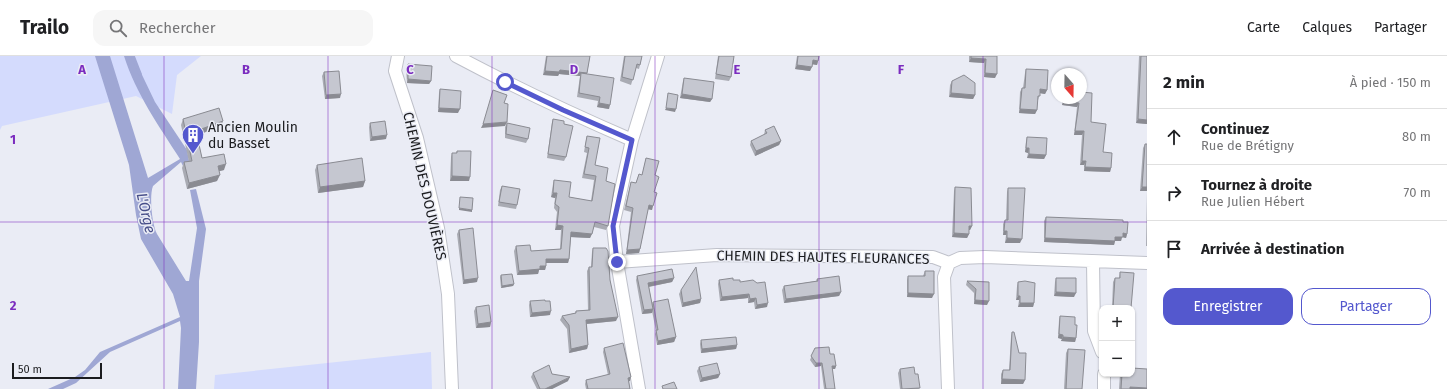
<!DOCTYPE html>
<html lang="fr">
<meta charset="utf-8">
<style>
:root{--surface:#fff;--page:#f6f6f6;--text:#202124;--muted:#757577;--line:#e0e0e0;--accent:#5458ce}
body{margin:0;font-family:"Fira Sans",sans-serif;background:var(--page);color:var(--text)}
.controls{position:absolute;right:12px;bottom:12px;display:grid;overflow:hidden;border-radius:8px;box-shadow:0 1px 3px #0004}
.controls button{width:36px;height:36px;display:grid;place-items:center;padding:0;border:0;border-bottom:1px solid var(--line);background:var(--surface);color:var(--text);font:20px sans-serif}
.compass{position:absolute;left:1051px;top:12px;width:36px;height:36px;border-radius:50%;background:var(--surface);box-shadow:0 1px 3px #0004;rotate:160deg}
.scale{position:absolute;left:12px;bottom:10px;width:90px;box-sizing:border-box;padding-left:4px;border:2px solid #1b1c1f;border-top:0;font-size:11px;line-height:14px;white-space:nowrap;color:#1b1c1f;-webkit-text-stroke:3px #eaecf5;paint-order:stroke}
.stop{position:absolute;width:12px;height:12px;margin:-9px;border:3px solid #5458ce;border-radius:50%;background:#fff}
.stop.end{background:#5458ce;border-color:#fff;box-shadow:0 1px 4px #0008}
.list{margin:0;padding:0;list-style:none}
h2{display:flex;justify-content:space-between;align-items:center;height:52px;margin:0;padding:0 16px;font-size:17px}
h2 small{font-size:13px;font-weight:400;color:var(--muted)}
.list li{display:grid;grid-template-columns:26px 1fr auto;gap:12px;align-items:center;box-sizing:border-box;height:56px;padding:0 16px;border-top:1px solid var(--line)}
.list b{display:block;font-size:15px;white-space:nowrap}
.list p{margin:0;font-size:13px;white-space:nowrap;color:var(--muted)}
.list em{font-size:13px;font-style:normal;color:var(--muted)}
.actions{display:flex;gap:8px;padding:12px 16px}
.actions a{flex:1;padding:9px 0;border:1px solid var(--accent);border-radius:12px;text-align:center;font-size:14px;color:var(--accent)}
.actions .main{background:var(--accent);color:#fff}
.icon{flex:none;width:22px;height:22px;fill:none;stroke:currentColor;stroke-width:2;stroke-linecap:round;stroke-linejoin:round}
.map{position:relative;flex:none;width:1147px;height:333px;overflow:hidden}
header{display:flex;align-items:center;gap:24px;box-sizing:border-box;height:56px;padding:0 20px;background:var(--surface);border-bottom:1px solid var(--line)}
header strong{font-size:19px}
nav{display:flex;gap:22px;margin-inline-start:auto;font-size:14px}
.search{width:280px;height:36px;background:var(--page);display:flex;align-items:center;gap:10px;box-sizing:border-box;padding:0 14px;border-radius:12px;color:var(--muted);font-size:15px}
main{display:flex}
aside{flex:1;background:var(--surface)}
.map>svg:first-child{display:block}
.green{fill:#d4dbfd}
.water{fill:#9fa7d4}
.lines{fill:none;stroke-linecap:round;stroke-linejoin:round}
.stream{stroke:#9fa7d4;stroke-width:3.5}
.minor-casing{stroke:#bfc1ca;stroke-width:14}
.minor{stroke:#fff;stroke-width:12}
.wall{fill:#a9abb3}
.shaded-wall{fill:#8a8b92}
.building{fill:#c5c7d0;stroke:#8a8b92}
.route{stroke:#5458ce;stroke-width:5}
.grid{fill:none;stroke:#7b2cbf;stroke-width:1;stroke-opacity:0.55}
.labels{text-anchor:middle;stroke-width:3;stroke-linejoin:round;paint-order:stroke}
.poi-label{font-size:14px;fill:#1b1c1f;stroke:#eaecf5;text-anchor:start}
.street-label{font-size:14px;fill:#1b1c1f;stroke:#eaecf5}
.water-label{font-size:15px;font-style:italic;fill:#474e89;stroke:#eaecf5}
.grid-label{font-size:13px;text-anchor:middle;font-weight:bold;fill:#7b2cbf;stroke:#eaecf5;stroke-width:3;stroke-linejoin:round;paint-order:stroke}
</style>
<header>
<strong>Trailo</strong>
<div class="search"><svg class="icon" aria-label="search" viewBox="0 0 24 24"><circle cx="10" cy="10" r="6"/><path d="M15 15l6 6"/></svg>Rechercher</div>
<nav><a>Carte</a><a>Calques</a><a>Partager</a></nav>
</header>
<main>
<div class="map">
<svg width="1147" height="333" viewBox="0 0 1147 333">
<rect width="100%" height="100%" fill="#eaecf5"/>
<path class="green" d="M 0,0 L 201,0 L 177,19 L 172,58 L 136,40 L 2,70 L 0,74 Z
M 431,296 L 432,333 L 214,333 L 215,319 Z"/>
<path class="water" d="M 95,0 L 110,0 L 148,122 L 180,103 C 159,70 136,38 124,0 L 133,0 L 155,46 L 187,94 L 190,110 L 184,112 L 181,106 L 153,130 C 149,140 152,169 157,178 L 186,225 L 189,225 L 197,172 L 190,134 L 196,133 L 206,173 L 199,225 L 199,286 L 196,333 L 178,333 L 181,272 L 180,265 L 110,296 L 76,327 L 63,333 L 48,333 L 75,321 L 85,314 L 100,296 L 180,261 L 173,238 L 141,183 L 136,159 L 129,109 Z"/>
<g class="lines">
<path class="stream" d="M 133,0 L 140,18"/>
<g class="minor-casing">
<path id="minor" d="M 398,0 L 395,15 L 417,82 L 438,172 L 448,238 L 452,333
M 456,0 C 514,31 572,58 632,84
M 617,206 L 717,199 L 933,201 L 949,207 L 960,202 L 985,201 L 1147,207
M 1093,206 L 1094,275 L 1102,296
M 1104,318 L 1104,333
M 639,333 L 617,206 L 613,170 L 632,84 L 658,0
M 948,333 L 944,221 L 949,207"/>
</g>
<use href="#minor" class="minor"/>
</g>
<path class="wall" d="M 546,0 L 590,0 L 587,18 L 609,53 L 597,51 L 598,45 L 577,41 L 580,20 L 559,18 L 558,20 L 543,19 Z
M 624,0 L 642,0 L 639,13 L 636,12 L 631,29 L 620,25 Z
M 718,0 L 734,0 L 731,21 L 729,25 L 715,23 Z
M 797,0 L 819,0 L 818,5 L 817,9 L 812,8 L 810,15 L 795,13 Z
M 969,0 L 997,0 L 995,22 L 984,21 L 984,7 L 969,6 Z
M 1139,0 L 1147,0 L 1147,68 L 1136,67 Z
M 408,8 L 431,25 L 429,28 L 407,27 L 406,12 Z
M 1026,13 L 1047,34 L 1045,38 L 1040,37 L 1038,44 L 1037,44 L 1037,54 L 1035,58 L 1019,57 L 1020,36 L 1022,32 L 1023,32 L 1025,17 Z
M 324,16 L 340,42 L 325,43 L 322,20 Z
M 684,22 L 712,43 L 710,46 L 680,42 L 683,25 Z
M 952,25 L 975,39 L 973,43 L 949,41 L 950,29 Z
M 440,33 L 458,57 L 438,56 L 439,37 Z
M 1063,42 L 1081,42 L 1103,96 L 1111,112 L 1110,116 L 1084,115 L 1084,109 L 1080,109 L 1082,79 L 1074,79 L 1077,51 L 1062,49 Z
M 183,63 L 221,71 L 197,79 L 202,102 L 224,114 L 219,115 L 217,125 L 187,133 L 182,112 L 184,106 L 189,106 L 181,69 Z
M 553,63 L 564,68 L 566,101 L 564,105 L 547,102 L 552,66 Z
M 370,67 L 386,83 L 370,85 L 369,71 Z
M 507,67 L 528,83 L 526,87 L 505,82 L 505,71 Z
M 765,74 L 781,85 L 779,89 L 755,100 L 750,89 L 751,85 L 764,79 Z
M 587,80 L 595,109 L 606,125 L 608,170 L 606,174 L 594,171 L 590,182 L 571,181 L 569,203 L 568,207 L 546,207 L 546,210 L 545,214 L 539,214 L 538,218 L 517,219 L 514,195 L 516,190 L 531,195 L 560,193 L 561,174 L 555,174 L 557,156 L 554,152 L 555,142 L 551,141 L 553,128 L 554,124 L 569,141 L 591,145 L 594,124 L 582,122 L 587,97 L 584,96 L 586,84 Z
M 1027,81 L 1046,99 L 1044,103 L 1027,102 L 1028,97 L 1025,96 L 1026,85 Z
M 1145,88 L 1147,88 L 1147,190 L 1146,190 L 1147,135 L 1140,135 L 1143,92 Z
M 457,95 L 469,125 L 450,125 L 451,101 L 452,97 L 456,97 Z
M 646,102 L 655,119 L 654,136 L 652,154 L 648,153 L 640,193 L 639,197 L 626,198 L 631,156 L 624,154 L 631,126 L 636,127 L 639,118 L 642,119 Z
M 317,109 L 365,125 L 363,131 L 318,137 L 315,114 Z
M 502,130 L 517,149 L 516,153 L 498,150 L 500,134 Z
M 955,131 L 972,170 L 970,174 L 969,174 L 969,178 L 967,182 L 952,181 L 954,135 Z
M 1008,132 L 1020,187 L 1005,187 L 1006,179 L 1003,179 L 1003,168 L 1005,164 L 1006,164 L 1007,136 Z
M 1046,161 L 1123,166 L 1127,178 L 1126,182 L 1122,181 L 1121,185 L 1115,185 L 1114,189 L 1044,186 L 1044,165 Z
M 459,174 L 477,226 L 463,228 L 457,178 Z
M 593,192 L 610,224 L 616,265 L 587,268 L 588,289 L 587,293 L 569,297 L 567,273 L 560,264 L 562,260 L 575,257 L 576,255 L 588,254 L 587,215 L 589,211 L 591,211 L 592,196 Z
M 925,215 L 932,242 L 907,241 L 907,224 L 908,220 L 923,220 Z
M 1120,216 L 1131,252 L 1112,252 L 1113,226 L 1115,222 L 1119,222 Z
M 501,219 L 514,228 L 513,230 L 501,232 L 500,221 Z
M 637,220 L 674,222 L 672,226 L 649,231 L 652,248 L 653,246 L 676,281 L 674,286 L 657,289 L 655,278 L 656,275 L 652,255 L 652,257 L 642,258 L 636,224 Z
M 1056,222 L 1074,241 L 1054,240 L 1055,226 Z
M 817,223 L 841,236 L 839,240 L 784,247 L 782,234 L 784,230 L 816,225 Z
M 719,224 L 733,224 L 740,226 L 767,251 L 755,253 L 754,246 L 748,247 L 748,242 L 720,245 L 718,228 Z
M 967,225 L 989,226 L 987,249 L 974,248 L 974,237 L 966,229 Z
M 1018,226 L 1034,247 L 1033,251 L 1018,251 L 1019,244 L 1016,244 L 1017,230 Z
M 681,234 L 701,243 L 700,247 L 682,251 L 679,238 Z
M 530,245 L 550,259 L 530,261 L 529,249 Z
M 476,251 L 491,266 L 490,271 L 476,272 L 474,255 Z
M 1060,260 L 1075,269 L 1076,282 L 1075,286 L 1061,285 L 1062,283 L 1058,282 L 1059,264 Z
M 1012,276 L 1025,324 L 1023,328 L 1001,328 L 1001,318 L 1003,314 L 1009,314 L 1011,281 Z
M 701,284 L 737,289 L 736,293 L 701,297 L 700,288 Z
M 604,292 L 630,325 L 629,325 L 630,333 L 586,333 L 585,328 L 586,324 L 608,319 L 603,296 Z
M 815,292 L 830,298 L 836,310 L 835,313 L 832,313 L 835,333 L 824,333 L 821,310 L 815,311 L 810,304 Z
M 1068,293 L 1082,333 L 1064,333 L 1066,297 Z
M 699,311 L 720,318 L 718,322 L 700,326 L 697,315 Z
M 900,313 L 915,318 L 919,333 L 900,333 L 898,317 Z
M 533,317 L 552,318 L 568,325 L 552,333 L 537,333 L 531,321 Z
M 1120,318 L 1132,318 L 1147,333 L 1119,333 Z"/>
<path class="shaded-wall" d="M 971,2 L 986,3 L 984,7 L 969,6 Z
M 813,4 L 818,5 L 817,9 L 811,8 Z
M 797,9 L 812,11 L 810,15 L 795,13 Z
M 560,14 L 587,17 L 586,21 L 581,17 L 580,20 L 559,18 L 558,20 L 543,19 L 545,15 Z
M 985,17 L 997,18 L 995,22 L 984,21 Z
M 408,23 L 431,25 L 429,28 L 407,27 Z
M 1040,33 L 1047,34 L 1045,38 L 1039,37 Z
M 951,37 L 975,39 L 973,43 L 949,41 Z
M 341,38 L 340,42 L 325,43 L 326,39 Z
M 682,38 L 712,43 L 710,46 L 680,42 Z
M 1064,45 L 1079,47 L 1077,51 L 1062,49 Z
M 599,47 L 610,49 L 609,53 L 597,51 Z
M 439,52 L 460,53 L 458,57 L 438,56 Z
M 666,52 L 676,53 L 675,56 L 665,54 Z
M 1020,53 L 1037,54 L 1035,58 L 1019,57 Z
M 1138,63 L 1147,64 L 1147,68 L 1136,67 Z
M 223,65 L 221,71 L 193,80 L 196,75 Z
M 507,66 L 505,70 L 481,72 L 483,68 Z
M 1075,75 L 1084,75 L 1082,79 L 1074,79 Z
M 387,79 L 386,83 L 370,85 L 372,81 Z
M 781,85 L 779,89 L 755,100 L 756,95 Z
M 1026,92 L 1029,92 L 1028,97 L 1025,96 Z
M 1029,98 L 1046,99 L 1044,103 L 1027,102 Z
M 1082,105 L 1086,105 L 1084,109 L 1080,109 Z
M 226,108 L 224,114 L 216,116 L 218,110 Z
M 1085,111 L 1111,112 L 1110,116 L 1084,115 Z
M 220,119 L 217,125 L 187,133 L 189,127 Z
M 452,120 L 470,121 L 469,125 L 450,125 Z
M 365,125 L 363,131 L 318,137 L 320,131 Z
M 1142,131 L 1147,131 L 1147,135 L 1140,135 Z
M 553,137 L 557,137 L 555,142 L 551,141 Z
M 649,149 L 653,150 L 652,154 L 647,153 Z
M 459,152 L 472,154 L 472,156 L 459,154 Z
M 557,169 L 563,170 L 561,174 L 555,174 Z
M 969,170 L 972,170 L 970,174 L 968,174 Z
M 1004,175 L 1007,175 L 1006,179 L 1003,179 Z
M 571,176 L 592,178 L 590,182 L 570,181 Z
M 954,177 L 969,178 L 967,182 L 952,181 Z
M 1123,177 L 1127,178 L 1126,182 L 1122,181 L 1121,185 L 1115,185 L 1114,189 L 1044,186 L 1045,182 Z
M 1007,182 L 1022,183 L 1020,187 L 1005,187 Z
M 640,193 L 639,197 L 626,198 L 627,194 Z
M 546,203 L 569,203 L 568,207 L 544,207 Z
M 540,210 L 546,210 L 545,214 L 539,214 L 538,218 L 517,219 L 519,215 Z
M 478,222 L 477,226 L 463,228 L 464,224 Z
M 674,222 L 672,226 L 647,231 L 648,227 Z
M 514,228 L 513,230 L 501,232 L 502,230 Z
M 841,236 L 839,240 L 784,247 L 786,243 Z
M 1056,236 L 1076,237 L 1074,241 L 1054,240 Z
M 908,237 L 934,238 L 932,242 L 907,241 Z
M 749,238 L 748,242 L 720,245 L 722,241 Z
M 1018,240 L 1020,240 L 1019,244 L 1016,244 Z
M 756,242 L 754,246 L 748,247 L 750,243 Z
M 701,243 L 700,247 L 682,251 L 683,247 Z
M 975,244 L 989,245 L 987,249 L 974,248 Z
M 768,247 L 767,251 L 755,253 L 757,249 Z
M 1020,247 L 1034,247 L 1033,251 L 1018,251 Z
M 653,253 L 652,257 L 642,258 L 644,254 Z
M 551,255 L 550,259 L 530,261 L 532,257 Z
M 618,261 L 616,265 L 585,268 L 586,264 Z
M 491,266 L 490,271 L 476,272 L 478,268 Z
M 1059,278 L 1063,279 L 1062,283 L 1058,282 Z
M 676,281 L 674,286 L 657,289 L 658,285 Z
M 1063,281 L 1076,282 L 1075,286 L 1061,285 Z
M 588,289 L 587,293 L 569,297 L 571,293 Z
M 737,289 L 736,293 L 701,297 L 702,293 Z
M 816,307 L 822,307 L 821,310 L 815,311 Z
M 832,310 L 836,310 L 835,313 L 830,313 Z
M 720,318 L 718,322 L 700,326 L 702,322 Z
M 570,321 L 568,325 L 552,333 L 545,333 Z
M 631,321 L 630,325 L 627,326 L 628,322 Z
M 1002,323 L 1025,324 L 1023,328 L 1001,328 Z
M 1130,331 L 1147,332 L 1147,333 L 1129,333 Z"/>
<path class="building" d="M 547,0 L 590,0 L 587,17 L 560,14 L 559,16 L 545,15 Z
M 625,0 L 642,0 L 640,9 L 637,8 L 633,24 L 622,21 Z
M 719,0 L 734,0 L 731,21 L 716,18 Z
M 798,0 L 819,0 L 818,5 L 813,4 L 812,11 L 797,9 Z
M 971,0 L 997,0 L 997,18 L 985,17 L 986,3 L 971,2 Z
M 1141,0 L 1147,0 L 1147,64 L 1138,63 Z
M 408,8 L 432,10 L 431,25 L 408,23 Z
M 1026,13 L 1048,14 L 1047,34 L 1040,33 L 1040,40 L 1038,40 L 1037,54 L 1020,53 L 1022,32 L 1025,32 Z
M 339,15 L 341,38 L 326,39 L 324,16 Z
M 581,17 L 614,22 L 610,49 L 599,47 L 600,41 L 579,37 Z
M 964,19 L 975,27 L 975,39 L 951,37 L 952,25 Z
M 684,22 L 714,26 L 712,43 L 682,38 Z
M 440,33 L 461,35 L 460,53 L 439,52 Z
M 493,34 L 507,39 L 504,47 L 508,48 L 507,66 L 483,68 Z
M 1081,36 L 1092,37 L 1091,66 L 1106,68 L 1103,96 L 1112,97 L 1111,112 L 1085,111 L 1086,105 L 1082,105 L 1084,75 L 1075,75 L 1079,47 L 1064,45 L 1064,42 L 1081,42 Z
M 668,37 L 678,39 L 676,53 L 666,52 Z
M 219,52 L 223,65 L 196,75 L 202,102 L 224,98 L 226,108 L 218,110 L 220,119 L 189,127 L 184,106 L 192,105 L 183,63 Z
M 553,63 L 564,65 L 564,68 L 573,70 L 566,101 L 548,98 Z
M 385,65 L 387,79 L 372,81 L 370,67 Z
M 507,67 L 530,72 L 528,83 L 506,78 Z
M 774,70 L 781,85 L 756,95 L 751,85 L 767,77 L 765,74 Z
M 587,80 L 600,82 L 595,109 L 608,112 L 606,125 L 615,128 L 608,170 L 595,166 L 592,178 L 571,176 L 569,203 L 546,203 L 546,210 L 540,210 L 540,213 L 519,215 L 516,190 L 530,189 L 531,195 L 561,193 L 563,170 L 557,169 L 559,151 L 555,148 L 557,137 L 553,137 L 554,124 L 571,126 L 569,141 L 592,145 L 596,120 L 584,118 L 589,92 L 585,91 Z
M 1027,81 L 1047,82 L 1046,99 L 1029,98 L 1029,92 L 1026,92 Z
M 1145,88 L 1147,88 L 1147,131 L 1142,131 Z
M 457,95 L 471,95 L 470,121 L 452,120 L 452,97 L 457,97 Z
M 362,102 L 365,125 L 320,131 L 317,109 Z
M 646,102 L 659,105 L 655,119 L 659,121 L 654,136 L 657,137 L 653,150 L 649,149 L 640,193 L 627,194 L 633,152 L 626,150 L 631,126 L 636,127 L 639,118 L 642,119 Z
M 502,130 L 520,133 L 517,149 L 499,146 Z
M 955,131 L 971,132 L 972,170 L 969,170 L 969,178 L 954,177 Z
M 1008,132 L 1025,132 L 1022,183 L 1007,182 L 1007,175 L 1004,175 L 1005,164 L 1008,164 Z
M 460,141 L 473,142 L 472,154 L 459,152 Z
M 1046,161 L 1123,164 L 1123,166 L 1128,166 L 1127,178 L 1123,177 L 1123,181 L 1115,181 L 1115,185 L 1045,182 Z
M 473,172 L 478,222 L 464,224 L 459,174 Z
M 593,192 L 606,192 L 608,195 L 610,224 L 618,261 L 586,264 L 588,289 L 571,293 L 569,269 L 562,260 L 576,257 L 576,255 L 590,254 L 589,211 L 592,211 Z
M 696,211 L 701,243 L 683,247 L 681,234 Z
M 672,213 L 674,222 L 648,227 L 653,253 L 644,254 L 637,220 Z
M 925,215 L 934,215 L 934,238 L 908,237 L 908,220 L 925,220 Z
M 1120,216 L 1134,217 L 1131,252 L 1113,252 L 1115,222 L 1120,222 Z
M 512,218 L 514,228 L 502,230 L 501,219 Z
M 839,220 L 841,236 L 786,243 L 784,230 L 818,225 L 817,223 Z
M 733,222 L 733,224 L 740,224 L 740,226 L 753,224 L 757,227 L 765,226 L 768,247 L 757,249 L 756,242 L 750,243 L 749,238 L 722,241 L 719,224 Z
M 1056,222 L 1076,222 L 1076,237 L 1056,236 Z
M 967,225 L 989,226 L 989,245 L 975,244 L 976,233 Z
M 1025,225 L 1035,227 L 1034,247 L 1020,247 L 1020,240 L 1018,240 L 1018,226 Z
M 668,243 L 676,281 L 658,285 L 656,274 L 658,274 L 653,246 Z
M 545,244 L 545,245 L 550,245 L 551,255 L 532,257 L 530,245 Z
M 489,249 L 491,266 L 478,268 L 476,251 Z
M 1060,260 L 1075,261 L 1075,269 L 1077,269 L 1076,282 L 1063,281 L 1063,279 L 1059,278 Z
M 1132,270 L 1134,270 L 1133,290 L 1132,290 Z
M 1012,276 L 1014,276 L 1019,297 L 1026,297 L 1025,324 L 1002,323 L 1003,314 L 1010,314 Z
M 736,281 L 737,289 L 702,293 L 701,284 Z
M 623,287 L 631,321 L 628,322 L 630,333 L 588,333 L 586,324 L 610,318 L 604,292 Z
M 829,291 L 830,298 L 834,298 L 836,310 L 832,310 L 835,333 L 826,333 L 822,307 L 816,307 L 811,300 L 815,292 Z
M 1068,293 L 1085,294 L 1082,333 L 1066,333 Z
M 717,307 L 720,318 L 702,322 L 699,311 Z
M 549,309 L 552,318 L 570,321 L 545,333 L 540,333 L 533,317 Z
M 914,311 L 915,318 L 918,318 L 920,332 L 902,333 L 900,313 Z
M 1132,312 L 1147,313 L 1147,332 L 1130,331 L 1130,333 L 1121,333 L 1122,318 L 1132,318 Z
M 674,326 L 677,333 L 663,333 L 662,330 Z"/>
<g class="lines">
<path class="route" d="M 505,26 L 563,54 L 632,84 L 613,170 L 617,206"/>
</g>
<path class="grid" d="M 164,0 L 164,333M 328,0 L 328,333M 492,0 L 492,333M 655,0 L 655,333M 819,0 L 819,333M 983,0 L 983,333M 0,166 L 1147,166"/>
<defs>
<g id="building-pin" transform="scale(1.15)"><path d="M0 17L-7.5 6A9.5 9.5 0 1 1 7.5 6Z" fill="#5458ce" stroke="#eaecf5"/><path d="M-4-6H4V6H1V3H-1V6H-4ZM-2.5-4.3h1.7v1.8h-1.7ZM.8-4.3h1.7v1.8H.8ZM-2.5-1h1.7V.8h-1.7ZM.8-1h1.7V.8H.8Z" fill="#fff"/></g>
</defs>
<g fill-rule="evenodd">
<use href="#building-pin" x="193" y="79"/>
</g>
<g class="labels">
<g class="poi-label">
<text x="208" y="76">Ancien Moulin<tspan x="208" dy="16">du Basset</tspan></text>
</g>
<g class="street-label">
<text transform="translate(425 130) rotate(77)" y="5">CHEMIN DES DOUVIÈRES</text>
<text transform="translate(823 201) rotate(1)" y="5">CHEMIN DES HAUTES FLEURANCES</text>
</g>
<g class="water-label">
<text transform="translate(146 157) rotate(77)" y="5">L'Orge</text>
</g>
</g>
<g class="grid-label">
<text x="82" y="18">A</text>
<text x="246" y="18">B</text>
<text x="410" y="18">C</text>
<text x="574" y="18">D</text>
<text x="737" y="18">E</text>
<text x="901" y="18">F</text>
<text x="13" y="88">1</text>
<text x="13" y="254">2</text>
</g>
</svg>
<div class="controls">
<button>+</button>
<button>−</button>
</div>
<svg class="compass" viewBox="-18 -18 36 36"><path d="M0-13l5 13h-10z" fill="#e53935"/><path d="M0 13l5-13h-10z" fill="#757577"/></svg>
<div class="scale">50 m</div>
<div class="stop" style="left:505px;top:26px"></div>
<div class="stop end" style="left:617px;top:206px"></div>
</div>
<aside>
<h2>2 min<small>À pied · 150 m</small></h2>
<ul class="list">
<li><svg class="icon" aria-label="ahead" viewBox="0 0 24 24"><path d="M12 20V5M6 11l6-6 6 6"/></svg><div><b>Continuez</b><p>Rue de Brétigny</p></div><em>80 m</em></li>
<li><svg class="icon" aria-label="right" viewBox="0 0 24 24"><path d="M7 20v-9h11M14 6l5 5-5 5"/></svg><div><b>Tournez à droite</b><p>Rue Julien Hébert</p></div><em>70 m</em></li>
<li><svg class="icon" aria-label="arrive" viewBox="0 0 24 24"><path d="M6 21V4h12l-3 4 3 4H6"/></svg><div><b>Arrivée à destination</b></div></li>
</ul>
<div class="actions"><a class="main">Enregistrer</a><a>Partager</a></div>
</aside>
</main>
